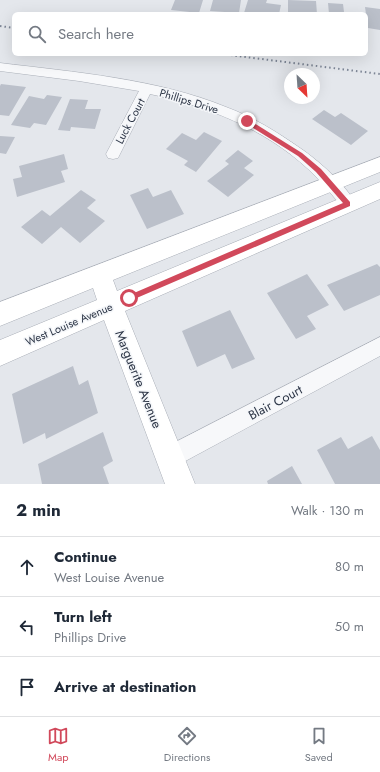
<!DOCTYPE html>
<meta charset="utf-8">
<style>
:root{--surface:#fff;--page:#f2f2f3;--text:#1f2937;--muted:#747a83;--line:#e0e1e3;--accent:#d1495b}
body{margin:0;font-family:Jost,sans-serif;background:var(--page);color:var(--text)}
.compass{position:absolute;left:284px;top:68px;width:36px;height:36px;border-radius:50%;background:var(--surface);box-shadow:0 4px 16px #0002;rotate:155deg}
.stop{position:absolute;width:12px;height:12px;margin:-9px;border:3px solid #d1495b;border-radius:50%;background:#fff}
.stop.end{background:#d1495b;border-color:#fff;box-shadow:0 1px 4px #0008}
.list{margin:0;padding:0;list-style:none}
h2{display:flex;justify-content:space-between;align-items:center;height:52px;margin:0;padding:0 16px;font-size:17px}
h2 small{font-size:13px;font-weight:400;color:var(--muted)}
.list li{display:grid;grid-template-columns:26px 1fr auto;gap:12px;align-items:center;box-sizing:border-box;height:60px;padding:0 16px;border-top:1px solid var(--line)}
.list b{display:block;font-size:15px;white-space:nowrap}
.list p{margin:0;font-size:13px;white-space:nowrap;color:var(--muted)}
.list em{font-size:13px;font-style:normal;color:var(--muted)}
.icon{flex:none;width:22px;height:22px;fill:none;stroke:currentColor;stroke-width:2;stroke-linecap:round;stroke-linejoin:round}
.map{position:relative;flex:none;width:380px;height:484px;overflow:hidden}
.search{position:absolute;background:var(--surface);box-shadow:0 4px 16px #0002;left:12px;right:12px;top:12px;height:44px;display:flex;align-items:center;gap:10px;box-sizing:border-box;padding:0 14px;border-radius:6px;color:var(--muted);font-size:15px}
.sheet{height:232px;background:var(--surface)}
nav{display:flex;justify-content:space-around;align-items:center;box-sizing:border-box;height:56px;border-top:1px solid var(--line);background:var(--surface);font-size:11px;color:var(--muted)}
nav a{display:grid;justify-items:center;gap:2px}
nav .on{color:var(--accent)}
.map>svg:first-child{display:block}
.building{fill:#bbc0ca}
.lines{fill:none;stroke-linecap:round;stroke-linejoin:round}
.street-casing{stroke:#a9aeb7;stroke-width:1}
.secondary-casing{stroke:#a9aeb7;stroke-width:1}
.street{fill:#f7f8fa;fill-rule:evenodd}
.secondary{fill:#fff;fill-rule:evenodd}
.rail{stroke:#7d8696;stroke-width:2;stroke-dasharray:1.5 3;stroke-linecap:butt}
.route{fill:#d1495b}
.labels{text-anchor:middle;stroke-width:3;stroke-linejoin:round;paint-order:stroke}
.street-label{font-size:11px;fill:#2b3445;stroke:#f4f6f9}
.near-street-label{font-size:13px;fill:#2b3445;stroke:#f4f6f9}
</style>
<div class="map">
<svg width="380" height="484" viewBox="0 0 380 484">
<rect width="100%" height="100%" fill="#e4e7ec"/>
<path class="building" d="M 175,0 L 203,0 L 199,13 L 171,10 Z
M 213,0 L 241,0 L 239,13 L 210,11 Z
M 248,0 L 267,0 L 266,3 L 281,5 L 279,14 L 244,13 Z
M 288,0 L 316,1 L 317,14 L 288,14 Z
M 328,3 L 343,4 L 344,12 L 353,14 L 329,14 Z
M 365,7 L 380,9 L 380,30 L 368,28 Z
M 1,84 L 26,87 L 9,116 L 0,115 L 0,86 Z
M 47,95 L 62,97 L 46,125 L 34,123 L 30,128 L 11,125 L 29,96 L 44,99 Z
M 70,99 L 88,100 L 85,109 L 101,109 L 95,129 L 71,127 L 70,131 L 58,130 Z
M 324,110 L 335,117 L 341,113 L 368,131 L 351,145 L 312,119 Z
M 204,132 L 222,141 L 196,172 L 184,165 L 188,161 L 166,149 L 182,133 L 196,140 Z
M 0,136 L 15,137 L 6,154 L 0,153 Z
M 238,150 L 253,161 L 244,168 L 254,175 L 228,197 L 207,181 L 229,164 L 225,161 Z
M 64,154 L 68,169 L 61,171 L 65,182 L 17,197 L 13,179 L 22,177 L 19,166 Z
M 148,188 L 153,197 L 171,190 L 184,214 L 147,229 L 130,195 Z
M 81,190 L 96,200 L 87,208 L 105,221 L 80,243 L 61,227 L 42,244 L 21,227 L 42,210 L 50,216 Z
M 377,264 L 380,267 L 380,295 L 344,311 L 327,285 Z
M 307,274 L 329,305 L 307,316 L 316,329 L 296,339 L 267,293 Z
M 230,310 L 255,359 L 232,369 L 225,354 L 197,367 L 182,331 Z
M 73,366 L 79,385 L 88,380 L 98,413 L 46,439 L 45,433 L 23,444 L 12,394 Z
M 103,432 L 113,461 L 103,467 L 109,484 L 42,484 L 38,464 Z
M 372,436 L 380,450 L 380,484 L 335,484 L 317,450 L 341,437 L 348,449 Z
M 292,466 L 302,484 L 268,484 L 267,481 Z"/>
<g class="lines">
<g class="street-casing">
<path id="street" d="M 0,63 C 74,72 158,79 226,107 C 253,117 277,132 300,148 C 318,160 346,185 356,204 L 353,208 L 348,210 L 343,208 C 332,195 321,181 308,169 C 265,129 207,106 150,94 L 118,158 L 113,159 L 108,158 L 106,154 L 139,91 L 79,81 L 0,71 Z
M 380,337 L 380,356 L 178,465 L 170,468 L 162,465 L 159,457 L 162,449 Z"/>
</g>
<g class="secondary-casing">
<path id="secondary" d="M 380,157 L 380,172 L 113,280 L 117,291 L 380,182 L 380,199 L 125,311 L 195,484 L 165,484 L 104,320 L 0,366 L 0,340 L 97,300 L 93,288 L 0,326 L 0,302 Z"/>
</g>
<use href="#street" class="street"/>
<use href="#secondary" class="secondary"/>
<path class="rail" d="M 0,26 L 14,28
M 222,54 L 380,74"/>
</g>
<path class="route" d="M 245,120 L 249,120 L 302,153 L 321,169 L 350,202 L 350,206 L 132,300 L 127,300 L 127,296 L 343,203 L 316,172 L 298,156 L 245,123 Z"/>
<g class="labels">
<g class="street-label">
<text transform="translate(189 101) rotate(17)" y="4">Phillips Drive</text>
<text transform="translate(130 121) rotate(-62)" y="4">Luck Court</text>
<text transform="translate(69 324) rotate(-23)" y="4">West Louise Avenue</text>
</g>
<g class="near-street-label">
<text transform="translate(139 379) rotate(68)" y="5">Marguerite Avenue</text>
<text transform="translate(275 402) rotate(-28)" y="5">Blair Court</text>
</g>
</g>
</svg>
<svg class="compass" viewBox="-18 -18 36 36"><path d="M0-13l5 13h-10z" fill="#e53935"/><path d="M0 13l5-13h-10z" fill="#747a83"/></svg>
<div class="stop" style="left:129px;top:298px"></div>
<div class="stop end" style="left:247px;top:121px"></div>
<div class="search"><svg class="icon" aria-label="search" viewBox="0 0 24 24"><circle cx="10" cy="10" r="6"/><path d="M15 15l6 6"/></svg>Search here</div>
</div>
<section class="sheet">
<h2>2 min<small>Walk · 130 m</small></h2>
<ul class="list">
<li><svg class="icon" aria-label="ahead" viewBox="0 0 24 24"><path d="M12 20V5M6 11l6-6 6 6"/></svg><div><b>Continue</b><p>West Louise Avenue</p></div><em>80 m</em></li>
<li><svg class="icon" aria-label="left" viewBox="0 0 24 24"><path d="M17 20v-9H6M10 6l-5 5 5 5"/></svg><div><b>Turn left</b><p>Phillips Drive</p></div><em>50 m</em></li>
<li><svg class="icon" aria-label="arrive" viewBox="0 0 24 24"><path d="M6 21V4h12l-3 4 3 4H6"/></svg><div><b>Arrive at destination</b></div></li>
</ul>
</section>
<nav>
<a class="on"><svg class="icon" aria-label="map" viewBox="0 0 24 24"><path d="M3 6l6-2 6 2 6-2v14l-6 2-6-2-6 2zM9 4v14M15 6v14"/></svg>Map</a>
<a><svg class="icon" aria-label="directions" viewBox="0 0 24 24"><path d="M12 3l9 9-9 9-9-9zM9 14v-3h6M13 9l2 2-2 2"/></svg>Directions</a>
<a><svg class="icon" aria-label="saved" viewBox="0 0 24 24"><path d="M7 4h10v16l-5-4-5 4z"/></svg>Saved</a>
</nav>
